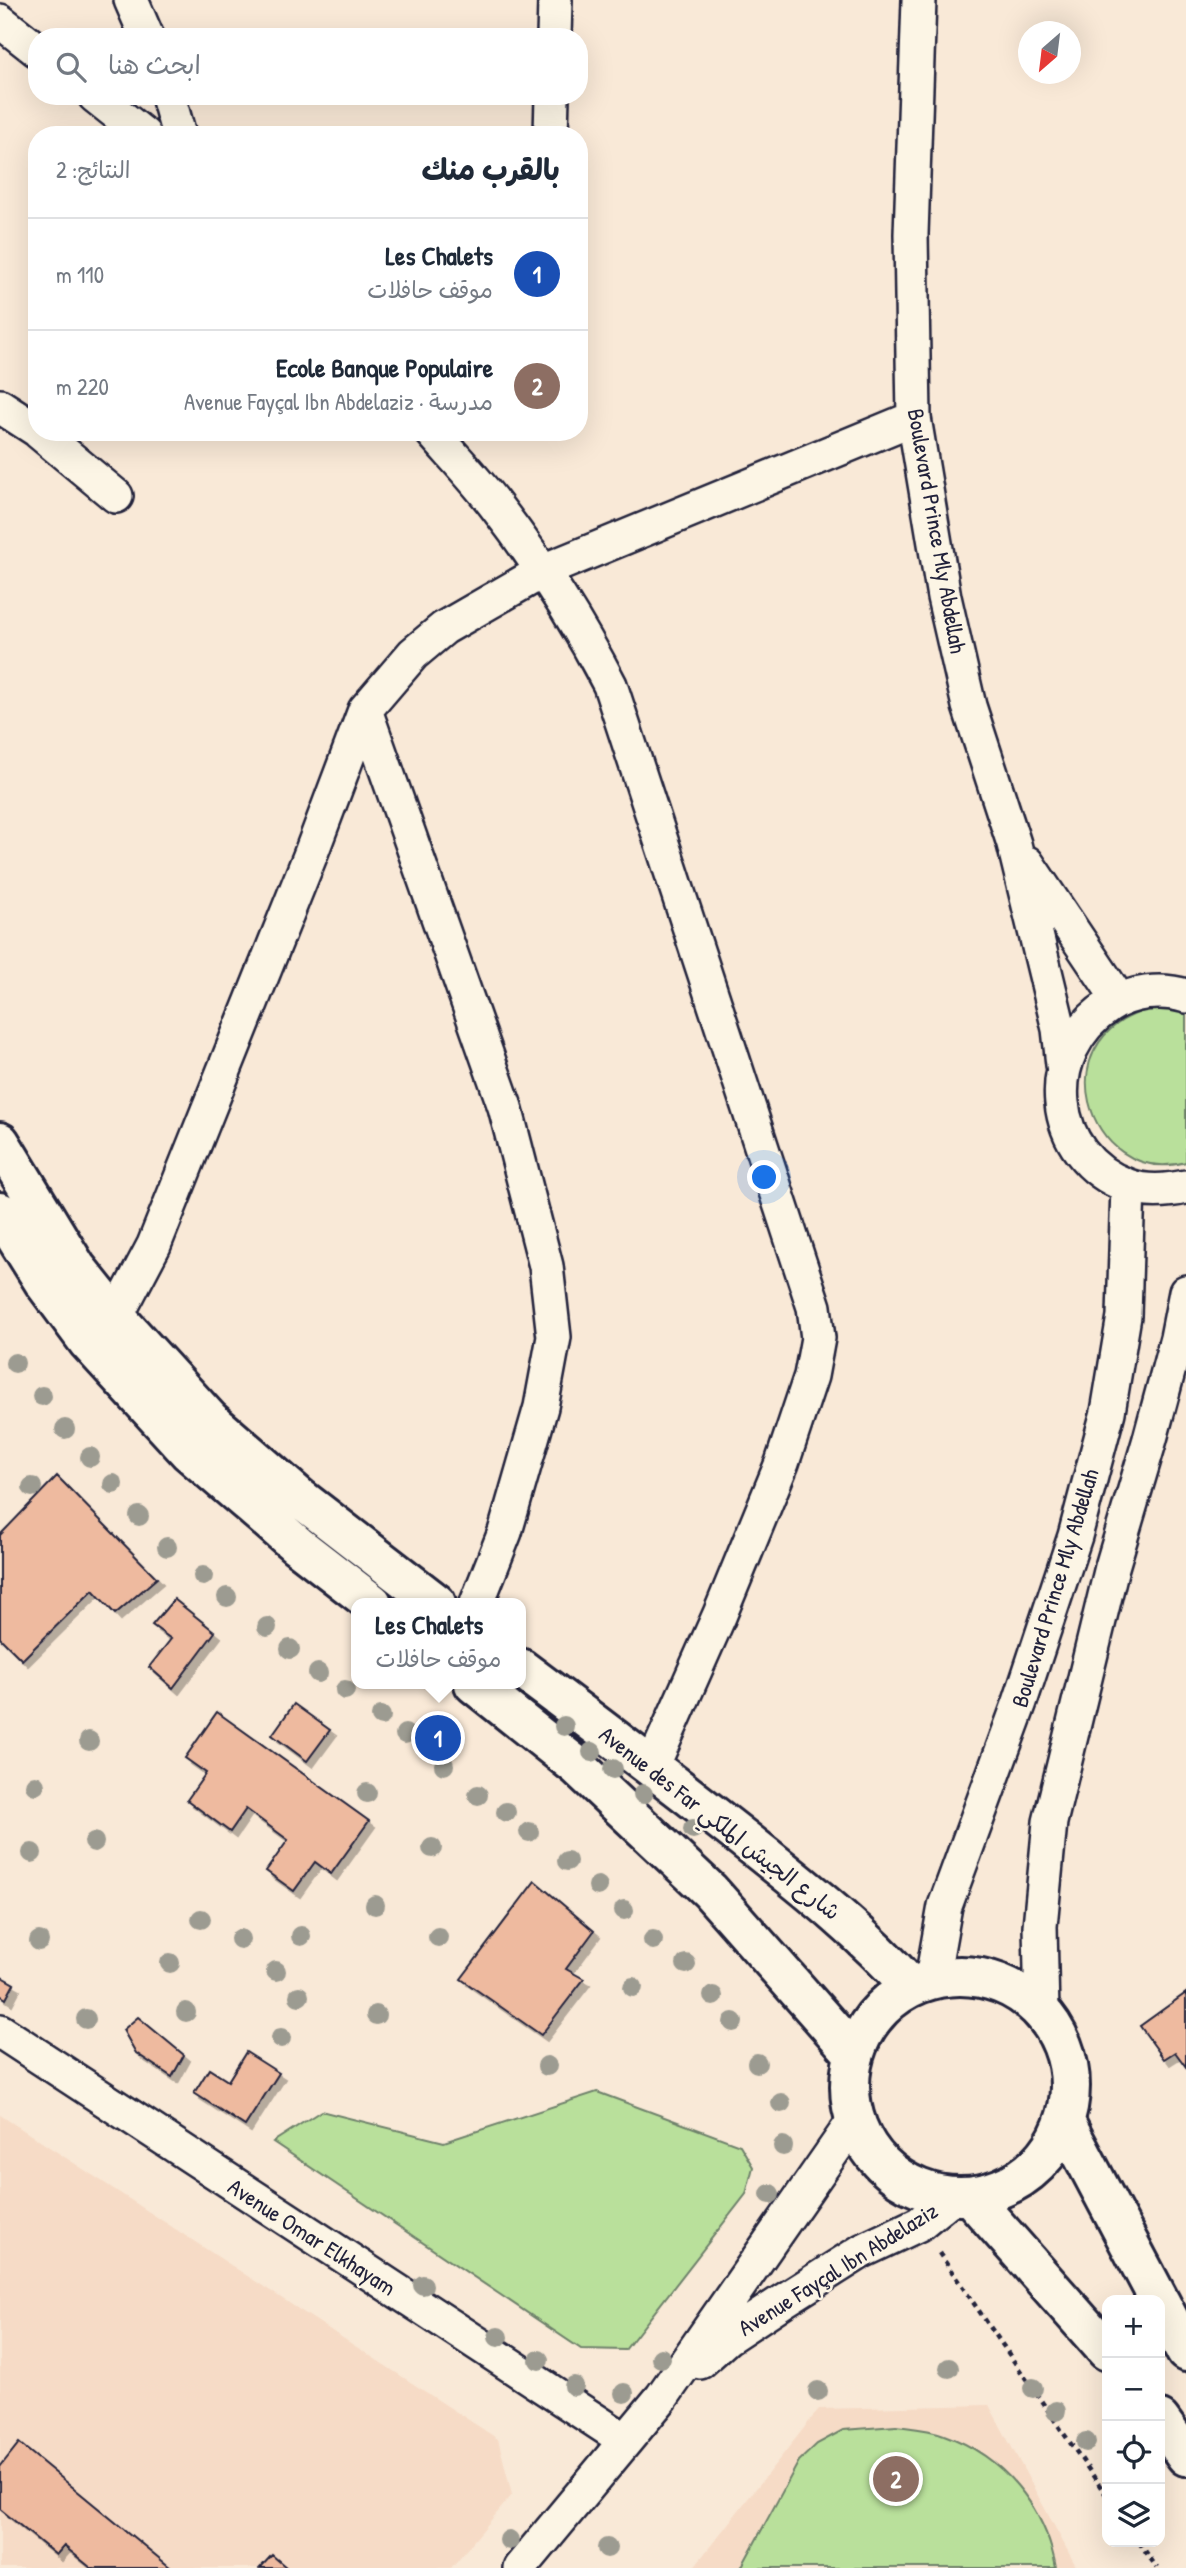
<!DOCTYPE html>
<html lang="ar">
<meta charset="utf-8">
<style>
:root{--surface:#fff;--page:#f2f2f3;--text:#1f2937;--muted:#747a83;--line:#e0e1e3;--accent:#db2777}
body{margin:0;font-family:"Patrick Hand","Playpen Sans Arabic",sans-serif;background:var(--page);color:var(--text);direction:rtl}
.controls{position:absolute;right:21px;bottom:21px;display:grid;overflow:hidden;border-radius:14px;box-shadow:0 7px 28px #0002}
.controls button{width:63px;height:63px;display:grid;place-items:center;padding:0;border:0;border-bottom:2px solid var(--line);background:var(--surface);color:var(--text);font:35px sans-serif}
.compass{position:absolute;left:1018px;top:21px;width:63px;height:63px;border-radius:50%;background:var(--surface);box-shadow:0 7px 28px #0002;rotate:208deg}
.you{position:absolute;left:765px;top:1178px;width:24px;height:24px;margin:-18px;border:5px solid #fff;border-radius:50%;background:#1a73e8;box-shadow:0 0 0 10px #1a73e833}
.badge{display:grid;place-items:center;width:46px;height:46px;border-radius:50%;background:var(--accent);color:#fff;font-size:23px;font-weight:700}
.pin{position:absolute;translate:-50% -50%;border:4px solid #fff;box-shadow:0 2px 7px #0006}
.popup{position:absolute;left:351px;top:1598px;width:175px;height:91px;box-sizing:border-box;display:grid;place-content:center;border-radius:14px;background:var(--surface);filter:drop-shadow(0 2px 5px #0005);font-size:23px;white-space:nowrap;color:var(--muted)}
.popup b{font-size:26px;color:var(--text)}
.popup::after{content:'';position:absolute;left:50%;top:100%;margin-left:-14px;border:14px solid transparent;border-top-color:var(--surface)}
.list{margin:0;padding:0;list-style:none}
h2{display:flex;justify-content:space-between;align-items:center;height:91px;margin:0;padding:0 28px;font-size:30px}
h2 small{font-size:23px;font-weight:400;color:var(--muted)}
.list li{display:grid;grid-template-columns:46px 1fr auto;gap:21px;align-items:center;box-sizing:border-box;height:112px;padding:0 28px;border-top:2px solid var(--line)}
.list b{display:block;font-size:26px;white-space:nowrap}
.list p{margin:0;font-size:23px;white-space:nowrap;color:var(--muted)}
.list em{font-size:23px;font-style:normal;color:var(--muted)}
.icon{flex:none;width:38px;height:38px;fill:none;stroke:currentColor;stroke-width:2;stroke-linecap:round;stroke-linejoin:round}
.map{position:relative;flex:none;width:1186px;height:2568px;overflow:hidden;direction:ltr}
.search{position:absolute;background:var(--surface);box-shadow:0 7px 28px #0002;left:28px;top:28px;width:560px;height:77px;display:flex;align-items:center;gap:18px;box-sizing:border-box;padding:0 24px;border-radius:28px;color:var(--muted);font-size:26px}
.panel{position:absolute;background:var(--surface);box-shadow:0 7px 28px #0002;left:28px;top:126px;width:560px;height:315px;border-radius:28px;direction:rtl}
.map>svg:first-child{display:block}
.built{fill:#f6dbc6}
.green{fill:#b9e09b;stroke:#6e816b;stroke-width:2}
.building{fill:#eeba9f;stroke:#22223b;stroke-width:2;filter:url(#shadow)}
.lines{fill:none;stroke-linecap:round;stroke-linejoin:round}
.minor-casing{stroke:#22223b;stroke-width:38}
.primary-casing{stroke:#22223b;stroke-width:44}
.path{stroke:#22223b;stroke-width:4.5;stroke-dasharray:5 5;stroke-linecap:butt}
.minor{stroke:#fcf5e5;stroke-width:33}
.primary{stroke:#fcf5e5;stroke-width:38}
.tree{fill:#9c9b91}
.labels{text-anchor:middle;stroke-width:5;stroke-linejoin:round;paint-order:stroke}
.street-label{font-size:23px;fill:#22223b;stroke:#fcf5e5}
</style>
<div class="map">
<svg width="1186" height="2568" viewBox="0 0 1186 2568">
<defs>
<filter id="shadow"><feDropShadow dx="6" dy="6" stdDeviation="0" flood-color="#0004"/></filter>
</defs>
<rect width="100%" height="100%" fill="#f9e9d7"/>
<filter id="ink" filterUnits="userSpaceOnUse"><feTurbulence type="fractalNoise" baseFrequency=".0143" numOctaves="2"/><feDisplacementMap in="SourceGraphic" scale="14" xChannelSelector="R" yChannelSelector="G"/><feConvolveMatrix kernelMatrix="1 2 1 2 8 2 1 2 1" color-interpolation-filters="sRGB"/></filter>
<g filter="url(#ink)">
<path class="built" d="M 0,2115 L 498,2439 L 512,2495 L 451,2568 L 0,2568 Z
M 989,2405 L 1077,2568 L 693,2568 L 819,2409 Z"/>
<path class="green" d="M 1166,1006 L 1186,1009 L 1186,1162 C 1087,1190 1033,1025 1166,1006 Z
M 597,2092 L 740,2145 L 753,2167 L 746,2194 L 625,2350 L 581,2349 L 273,2142 L 321,2111 L 444,2142 Z
M 896,2426 C 912,2428 929,2429 944,2435 C 1003,2456 1045,2507 1056,2568 L 741,2568 L 799,2461 L 817,2444 L 843,2430 Z"/>
<path class="building" d="M 57,1476 L 157,1578 L 115,1614 L 93,1590 L 22,1660 L 0,1638 L 0,1535 Z
M 174,1599 L 215,1632 L 173,1688 L 149,1667 L 171,1639 L 152,1625 Z
M 294,1704 L 330,1730 L 307,1761 L 272,1735 Z
M 217,1712 L 369,1821 L 331,1874 L 315,1862 L 294,1891 L 266,1871 L 288,1840 L 246,1809 L 230,1832 L 187,1800 L 206,1773 L 185,1758 Z
M 535,1881 L 594,1931 L 566,1969 L 584,1979 L 541,2035 L 461,1979 Z
M 0,1976 L 14,1984 L 6,1999 L 0,1995 Z
M 1186,1993 L 1186,2067 L 1175,2052 L 1164,2059 L 1140,2026 Z
M 138,2017 L 184,2055 L 172,2077 L 136,2053 L 123,2030 Z
M 246,2052 L 279,2073 L 245,2126 L 194,2093 L 209,2069 L 228,2081 Z
M 19,2443 L 171,2568 L 91,2568 L 64,2546 L 56,2555 L 0,2509 L 0,2467 Z
M 272,2555 L 287,2568 L 260,2568 Z"/>
<g class="lines">
<g class="minor-casing">
<path id="minor" d="M 131,0 L 147,37
M 919,0 L 911,234 L 914,418 L 944,597 L 969,706 L 1014,844 L 1059,1029 L 1063,1065
M 0,21 L 37,50
M 554,37 L 555,0
M 95,96 L 144,135
M 168,96 L 179,135
M 551,135 L 552,96
M 0,406 L 37,430
M 39,432 L 116,496
M 432,432 C 453,456 476,480 495,505 C 539,562 577,621 610,685 L 814,1307 L 818,1338 L 811,1376 L 782,1463 L 720,1614 L 652,1767
M 365,710 L 505,1107 L 546,1266 L 554,1337 L 541,1407 L 505,1532 L 477,1603
M 1027,863 L 1119,1000
M 1186,996 C 1161,988 1131,992 1109,1006 C 1039,1051 1047,1157 1128,1186 C 1147,1193 1167,1191 1186,1187
M 98,1333 L 116,1317 L 154,1245 L 310,856 L 365,710 L 413,654 L 444,628 L 543,571 L 914,418
M 932,1979 L 945,1906 L 1020,1702 L 1075,1536 L 1108,1412 L 1124,1316 L 1128,1186
M 1042,2013 L 1040,1926 L 1050,1822 L 1112,1567 L 1150,1439 L 1177,1338 L 1186,1292
M 0,2031 L 625,2440
M 700,2362 L 727,2338 L 783,2301 L 862,2251 L 919,2224 L 952,2197
M 520,2568 L 662,2397 L 856,2118"/>
</g>
<g class="primary-casing">
<path id="primary" d="M 0,1142 L 76,1267 L 116,1317 L 210,1420 L 300,1498 L 436,1603
M 0,1212 L 45,1284 L 88,1342 L 188,1451 L 297,1545 L 372,1603
M 520,1668 C 595,1724 670,1781 744,1839 C 803,1886 861,1931 911,1987
M 474,1684 L 577,1766 L 710,1891 L 854,2054
M850 2086a110 110 0 1 1 220 0a110 110 0 1 1-220 0Z
M 1065,2122 L 1159,2300
M 970,2196 L 1107,2351
M 1160,2302 L 1186,2352
M 1160,2420 L 1186,2456"/>
</g>
<path class="path" d="M 1061,2042 L 1088,2088
M 939,2253 L 1107,2496
M 1139,2542 L 1157,2568"/>
<use href="#minor" class="minor"/>
<use href="#primary" class="primary"/>
</g>
<g class="tree">
<circle cx="15" cy="1363" r="10"/>
<circle cx="42" cy="1396" r="10"/>
<circle cx="65" cy="1429" r="10"/>
<circle cx="90" cy="1457" r="10"/>
<circle cx="113" cy="1484" r="10"/>
<circle cx="32" cy="1487" r="10"/>
<circle cx="139" cy="1516" r="10"/>
<circle cx="167" cy="1547" r="10"/>
<circle cx="203" cy="1576" r="10"/>
<circle cx="227" cy="1597" r="10"/>
<circle cx="267" cy="1627" r="10"/>
<circle cx="290" cy="1649" r="10"/>
<circle cx="318" cy="1673" r="10"/>
<circle cx="345" cy="1690" r="10"/>
<circle cx="381" cy="1716" r="10"/>
<circle cx="564" cy="1726" r="10"/>
<circle cx="405" cy="1734" r="10"/>
<circle cx="89" cy="1741" r="10"/>
<circle cx="592" cy="1752" r="10"/>
<circle cx="444" cy="1765" r="10"/>
<circle cx="613" cy="1769" r="10"/>
<circle cx="35" cy="1785" r="10"/>
<circle cx="367" cy="1793" r="10"/>
<circle cx="643" cy="1794" r="10"/>
<circle cx="478" cy="1795" r="10"/>
<circle cx="506" cy="1812" r="10"/>
<circle cx="693" cy="1829" r="10"/>
<circle cx="529" cy="1832" r="10"/>
<circle cx="94" cy="1842" r="10"/>
<circle cx="432" cy="1848" r="10"/>
<circle cx="32" cy="1853" r="10"/>
<circle cx="567" cy="1861" r="10"/>
<circle cx="598" cy="1886" r="10"/>
<circle cx="375" cy="1905" r="10"/>
<circle cx="624" cy="1910" r="10"/>
<circle cx="201" cy="1919" r="10"/>
<circle cx="301" cy="1936" r="10"/>
<circle cx="438" cy="1937" r="10"/>
<circle cx="240" cy="1939" r="10"/>
<circle cx="653" cy="1940" r="10"/>
<circle cx="39" cy="1941" r="10"/>
<circle cx="170" cy="1963" r="10"/>
<circle cx="686" cy="1964" r="10"/>
<circle cx="276" cy="1971" r="10"/>
<circle cx="633" cy="1987" r="10"/>
<circle cx="299" cy="1996" r="10"/>
<circle cx="713" cy="1996" r="10"/>
<circle cx="186" cy="2012" r="10"/>
<circle cx="376" cy="2015" r="10"/>
<circle cx="86" cy="2019" r="10"/>
<circle cx="733" cy="2022" r="10"/>
<circle cx="281" cy="2038" r="10"/>
<circle cx="757" cy="2063" r="10"/>
<circle cx="547" cy="2066" r="10"/>
<circle cx="781" cy="2103" r="10"/>
<circle cx="783" cy="2146" r="10"/>
<circle cx="770" cy="2194" r="10"/>
<circle cx="423" cy="2285" r="10"/>
<circle cx="498" cy="2337" r="10"/>
<circle cx="661" cy="2358" r="10"/>
<circle cx="539" cy="2360" r="10"/>
<circle cx="949" cy="2368" r="10"/>
<circle cx="574" cy="2386" r="10"/>
<circle cx="1033" cy="2388" r="10"/>
<circle cx="818" cy="2391" r="10"/>
<circle cx="624" cy="2393" r="10"/>
<circle cx="1056" cy="2411" r="10"/>
<circle cx="1086" cy="2442" r="10"/>
<circle cx="509" cy="2540" r="10"/>
<circle cx="607" cy="2548" r="10"/>
</g>
</g>
<g class="labels">
<g class="street-label">
<text transform="translate(937 531) rotate(80)" y="8">Boulevard Prince Mly Abdellah</text>
<text transform="translate(1055 1588) rotate(-73)" y="8">Boulevard Prince Mly Abdellah</text>
<text transform="translate(720 1823) rotate(38)" y="8">Avenue des Far شارع الجيش الملكي</text>
<text transform="translate(312 2237) rotate(33)" y="8">Avenue Omar Elkhayam</text>
<text transform="translate(838 2269) rotate(-32)" y="8">Avenue Fayçal Ibn Abdelaziz</text>
</g>
</g>
</svg>
<div class="controls">
<button>+</button>
<button>−</button>
<button><svg class="icon" aria-label="locate" viewBox="0 0 24 24"><circle cx="12" cy="12" r="6"/><path d="M12 2v4M12 18v4M2 12h4M18 12h4"/></svg></button>
<button><svg class="icon" aria-label="layers" viewBox="0 0 24 24"><path d="M12 4l9 5-9 5-9-5zM3 14l9 5 9-5"/></svg></button>
</div>
<svg class="compass" viewBox="-18 -18 36 36"><path d="M0-13l5 13h-10z" fill="#e53935"/><path d="M0 13l5-13h-10z" fill="#747a83"/></svg>
<div class="you"></div>
<div class="pin badge" style="left:438px;top:1738px;background:#1a4fb4">1</div>
<div class="popup"><b>Les Chalets</b>موقف حافلات</div>
<div class="pin badge" style="left:896px;top:2479px;background:#8d6e63">2</div>
<div class="search"><svg class="icon" aria-label="search" viewBox="0 0 24 24"><circle cx="10" cy="10" r="6"/><path d="M15 15l6 6"/></svg>ابحث هنا</div>
<section class="panel">
<h2>بالقرب منك<small>النتائج: 2</small></h2>
<ul class="list">
<li><span class="badge" style="background:#1a4fb4">1</span><div><b>Les Chalets</b><p>موقف حافلات</p></div><em>110 m</em></li>
<li><span class="badge" style="background:#8d6e63">2</span><div><b>Ecole Banque Populaire</b><p>مدرسة · Avenue Fayçal Ibn Abdelaziz</p></div><em>220 m</em></li>
</ul>
</section>
</div>
